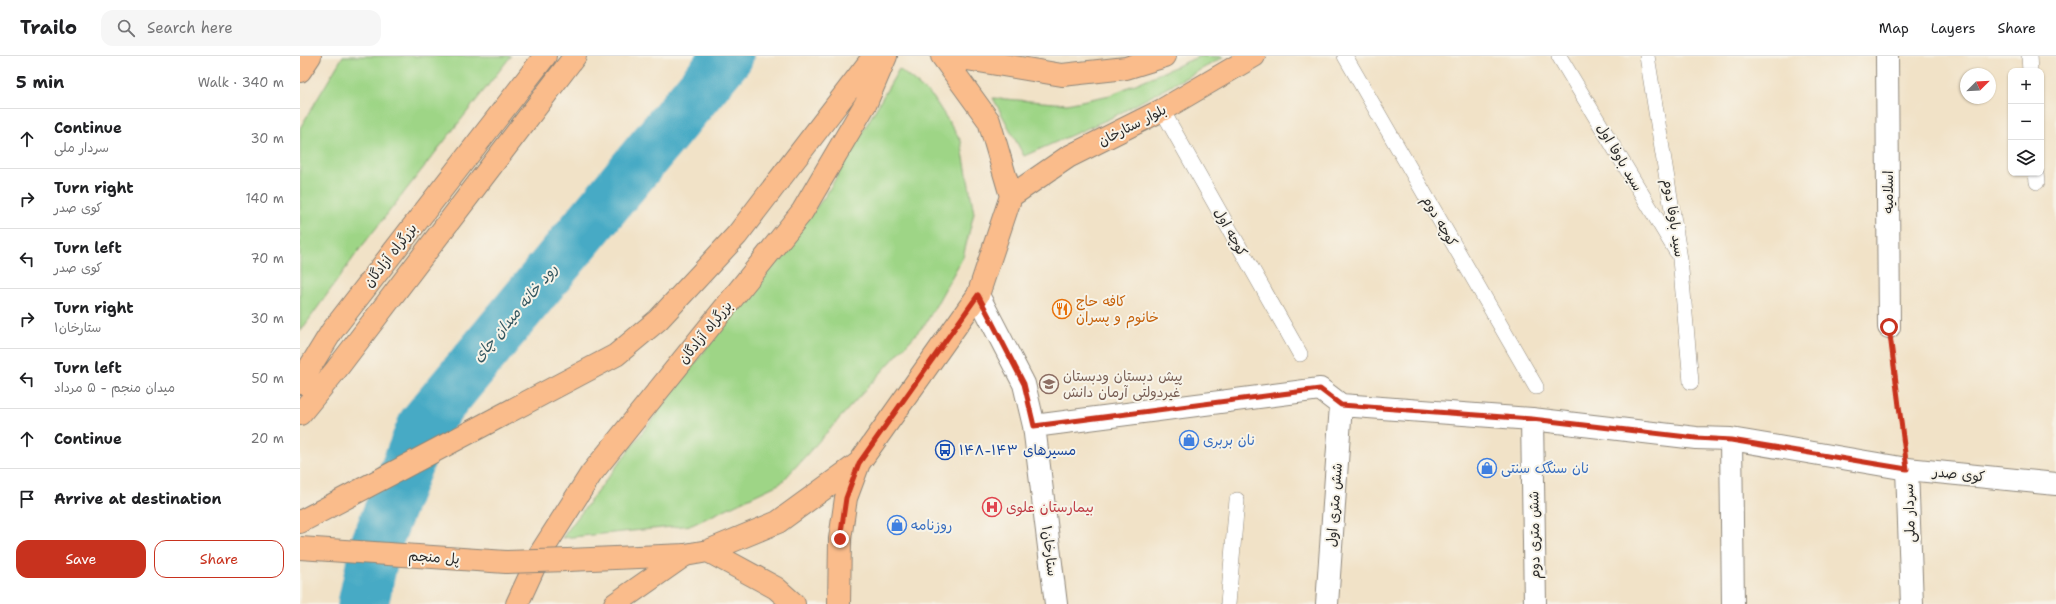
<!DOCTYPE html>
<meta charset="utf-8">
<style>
:root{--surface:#fff;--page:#f6f6f6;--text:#202124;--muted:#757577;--line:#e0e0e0;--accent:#c8321e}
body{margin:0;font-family:"Shantell Sans","Playpen Sans Arabic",sans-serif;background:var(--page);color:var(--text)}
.controls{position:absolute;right:12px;top:12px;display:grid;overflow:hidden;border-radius:8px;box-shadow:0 1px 3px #0004}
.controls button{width:36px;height:36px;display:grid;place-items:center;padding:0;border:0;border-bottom:1px solid var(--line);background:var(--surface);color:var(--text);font:20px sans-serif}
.compass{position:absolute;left:1660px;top:12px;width:36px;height:36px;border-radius:50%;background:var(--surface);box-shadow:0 1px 3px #0004;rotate:66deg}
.stop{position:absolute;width:12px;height:12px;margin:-9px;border:3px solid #c8321e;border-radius:50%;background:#fff}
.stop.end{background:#c8321e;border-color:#fff;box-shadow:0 1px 4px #0008}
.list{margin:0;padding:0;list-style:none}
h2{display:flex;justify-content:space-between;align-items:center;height:52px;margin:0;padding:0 16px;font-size:17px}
h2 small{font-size:13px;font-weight:400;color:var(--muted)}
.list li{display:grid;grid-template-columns:26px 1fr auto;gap:12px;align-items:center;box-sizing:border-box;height:60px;padding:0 16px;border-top:1px solid var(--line)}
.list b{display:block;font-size:15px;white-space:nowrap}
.list p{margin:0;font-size:13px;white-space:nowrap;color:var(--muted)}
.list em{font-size:13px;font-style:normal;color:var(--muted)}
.actions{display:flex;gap:8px;padding:12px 16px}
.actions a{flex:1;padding:9px 0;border:1px solid var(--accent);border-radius:12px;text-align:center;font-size:14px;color:var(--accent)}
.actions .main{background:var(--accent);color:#fff}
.icon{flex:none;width:22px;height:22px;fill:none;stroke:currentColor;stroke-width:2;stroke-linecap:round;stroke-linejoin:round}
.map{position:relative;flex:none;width:1756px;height:548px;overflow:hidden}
header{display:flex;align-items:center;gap:24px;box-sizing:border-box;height:56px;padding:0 20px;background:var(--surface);border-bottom:1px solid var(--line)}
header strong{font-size:19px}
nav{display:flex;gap:22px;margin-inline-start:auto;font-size:14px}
.search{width:280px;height:36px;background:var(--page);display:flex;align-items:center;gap:10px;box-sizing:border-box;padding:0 14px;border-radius:12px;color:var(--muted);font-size:15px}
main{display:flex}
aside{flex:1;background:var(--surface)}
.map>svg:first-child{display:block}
.green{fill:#9ed586;stroke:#648058}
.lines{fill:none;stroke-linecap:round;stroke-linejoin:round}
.river{stroke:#46aac5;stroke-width:51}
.service-casing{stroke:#8e8679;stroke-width:16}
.minor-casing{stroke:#8e8679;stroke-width:24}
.tertiary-casing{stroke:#8e8679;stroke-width:24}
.primary-casing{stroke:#8e8679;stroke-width:24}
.trunk-casing{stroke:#8e8679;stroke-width:24}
.path{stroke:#8e8679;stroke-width:2.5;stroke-dasharray:1 3;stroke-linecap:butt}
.service{stroke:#fff;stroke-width:15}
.minor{stroke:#fff;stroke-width:22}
.tertiary{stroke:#fff;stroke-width:22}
.primary{stroke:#fabc8b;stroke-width:22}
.trunk{stroke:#fabc8b;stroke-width:22}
.primary-bridge-casing{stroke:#8e8679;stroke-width:24;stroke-linecap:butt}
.primary-bridge{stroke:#fabc8b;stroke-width:22}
.route{stroke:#c8321e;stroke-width:5}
.labels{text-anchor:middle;stroke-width:4;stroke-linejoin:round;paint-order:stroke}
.street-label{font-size:14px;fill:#2b2b2b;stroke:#f7f3e8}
.food-label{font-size:14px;fill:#c56008;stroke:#f7f3e8;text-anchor:start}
.education-label{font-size:14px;fill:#785e54;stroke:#f7f3e8;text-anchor:start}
.shop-label{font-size:14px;fill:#366cbe;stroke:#f7f3e8;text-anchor:start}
.transit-label{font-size:14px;fill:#164399;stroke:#f7f3e8;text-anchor:start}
.health-label{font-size:14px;fill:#be3a42;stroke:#f7f3e8;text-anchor:start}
.water-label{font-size:15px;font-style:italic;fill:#345761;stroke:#f7f3e8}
</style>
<header>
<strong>Trailo</strong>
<div class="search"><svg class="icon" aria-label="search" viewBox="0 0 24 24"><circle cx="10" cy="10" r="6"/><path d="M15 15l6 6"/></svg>Search here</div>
<nav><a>Map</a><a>Layers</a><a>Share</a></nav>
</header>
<main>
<aside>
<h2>5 min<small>Walk · 340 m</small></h2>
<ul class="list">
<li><svg class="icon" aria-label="ahead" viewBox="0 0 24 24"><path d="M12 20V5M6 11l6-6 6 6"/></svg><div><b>Continue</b><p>سردار ملی</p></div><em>30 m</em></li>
<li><svg class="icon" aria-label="right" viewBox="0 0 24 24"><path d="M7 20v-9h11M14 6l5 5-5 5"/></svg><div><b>Turn right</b><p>کوی صدر</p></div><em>140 m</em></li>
<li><svg class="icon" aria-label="left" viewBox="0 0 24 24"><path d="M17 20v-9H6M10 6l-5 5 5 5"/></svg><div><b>Turn left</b><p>کوی صدر</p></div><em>70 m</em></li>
<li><svg class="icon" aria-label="right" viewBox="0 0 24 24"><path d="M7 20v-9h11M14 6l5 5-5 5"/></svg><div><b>Turn right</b><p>ستارخان۱</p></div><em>30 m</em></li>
<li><svg class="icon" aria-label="left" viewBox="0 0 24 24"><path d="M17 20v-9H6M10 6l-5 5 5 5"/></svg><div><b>Turn left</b><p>میدان منجم - ۵ مرداد</p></div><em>50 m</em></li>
<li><svg class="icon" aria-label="ahead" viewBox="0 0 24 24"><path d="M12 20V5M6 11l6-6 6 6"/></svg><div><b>Continue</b></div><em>20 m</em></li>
<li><svg class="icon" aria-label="arrive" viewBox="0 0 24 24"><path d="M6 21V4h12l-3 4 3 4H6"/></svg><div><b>Arrive at destination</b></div></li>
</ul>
<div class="actions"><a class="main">Save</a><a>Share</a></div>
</aside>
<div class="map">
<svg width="1756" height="548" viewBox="0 0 1756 548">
<rect width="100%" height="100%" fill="#f7f3e8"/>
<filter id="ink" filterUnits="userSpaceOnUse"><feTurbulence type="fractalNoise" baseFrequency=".025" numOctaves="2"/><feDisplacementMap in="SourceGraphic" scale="8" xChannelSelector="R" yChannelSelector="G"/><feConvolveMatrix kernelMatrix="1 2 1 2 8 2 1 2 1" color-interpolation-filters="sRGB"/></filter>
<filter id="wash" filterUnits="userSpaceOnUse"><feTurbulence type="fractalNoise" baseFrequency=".012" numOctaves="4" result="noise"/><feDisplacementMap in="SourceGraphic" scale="16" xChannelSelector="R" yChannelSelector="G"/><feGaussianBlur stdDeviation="0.9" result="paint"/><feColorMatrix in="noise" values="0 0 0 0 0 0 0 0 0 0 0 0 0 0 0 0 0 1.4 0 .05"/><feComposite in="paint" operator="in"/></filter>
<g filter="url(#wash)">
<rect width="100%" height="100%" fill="#f1e2c7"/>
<path class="green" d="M 43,0 L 211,0 L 59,194 L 0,276 L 0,72 Z
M 900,0 L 924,1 L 811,62 L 724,100 L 693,42 L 767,48 L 810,39 Z
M 599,13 L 633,41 L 661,85 L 674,157 L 663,201 L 626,267 L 481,427 L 392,469 L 262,482 L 415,281 L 526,139 Z"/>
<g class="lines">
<path class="river" d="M 63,548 L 76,488 L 123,369 L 428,0"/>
</g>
</g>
<g filter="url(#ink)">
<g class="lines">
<g class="service-casing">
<path id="service" d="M 1045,0 L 1236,331
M 1259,0 L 1376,195
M 1347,0 L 1380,203 L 1391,326
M 1729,0 L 1730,15
M 862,54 L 1000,298
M 1736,117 L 1737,126
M 928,548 L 937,444"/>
</g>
<g class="minor-casing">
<path id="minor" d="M 1587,0 L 1589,271
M 678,239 L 724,328 L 734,370 L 756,548
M 1232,363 L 1235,548
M 734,370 L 1020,333 L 1041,349 L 1232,363 L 1396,382 L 1431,383 L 1607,413 L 1756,428
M 1431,383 L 1433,548
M 1027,548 L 1041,349"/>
</g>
<g class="tertiary-casing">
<path id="tertiary" d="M 1607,413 L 1612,548"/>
</g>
<g class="primary-casing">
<path id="primary" d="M 649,0 L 762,19 L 826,12 L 865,0
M 0,15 L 10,0
M 711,140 L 768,101 L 862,54 L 954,0
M 408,495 L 476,532 L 494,548
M 268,504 L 385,499 L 408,495 L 478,466 L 559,407 L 678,239 L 711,140 L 689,65 L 642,0
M 539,548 L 540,483 L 546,442 L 559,407"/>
</g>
<g class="trunk-casing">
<path id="trunk" d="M 0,327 L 32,275 L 245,0
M 0,358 L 36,314 L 275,0
M 0,466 L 316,299 L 358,264 L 437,179 L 574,0
M 217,548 L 240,498 L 291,418 L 502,156 L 566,47 L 586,0
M 315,548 L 385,499"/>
</g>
<path class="path" d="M 1592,297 L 1604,387"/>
<use href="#service" class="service"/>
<use href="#minor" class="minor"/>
<use href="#tertiary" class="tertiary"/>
<use href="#primary" class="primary"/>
<use href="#trunk" class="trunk"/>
<g class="primary-bridge-casing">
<path id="primary-bridge" d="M 0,492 L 206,506 L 268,504"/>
</g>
<use href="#primary-bridge" class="primary-bridge"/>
</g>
</g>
<g class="lines" filter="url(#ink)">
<path class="route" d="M 540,483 L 546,442 L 559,407 L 678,239 L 724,328 L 734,370 L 1020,333 L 1041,349 L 1232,363 L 1396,382 L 1431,384 L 1607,413 L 1589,271"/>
</g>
<defs>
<g id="restaurant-ring" transform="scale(1)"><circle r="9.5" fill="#f7f3e8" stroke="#e8710a" stroke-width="1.5"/><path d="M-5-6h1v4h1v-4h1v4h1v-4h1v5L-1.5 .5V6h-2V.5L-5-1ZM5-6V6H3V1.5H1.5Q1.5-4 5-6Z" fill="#e8710a"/></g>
<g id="school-ring" transform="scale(1)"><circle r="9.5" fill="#f7f3e8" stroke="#8d6e63" stroke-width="1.5"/><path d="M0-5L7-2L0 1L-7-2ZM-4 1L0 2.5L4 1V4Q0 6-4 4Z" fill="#8d6e63"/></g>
<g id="shop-ring" transform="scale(1)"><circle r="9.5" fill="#f7f3e8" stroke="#3f7fe0" stroke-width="1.5"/><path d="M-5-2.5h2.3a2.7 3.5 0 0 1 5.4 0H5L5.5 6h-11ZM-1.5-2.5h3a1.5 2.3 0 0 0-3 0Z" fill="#3f7fe0"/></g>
<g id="bus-ring" transform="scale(1)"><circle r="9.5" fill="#f7f3e8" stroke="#1a4fb4" stroke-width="1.5"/><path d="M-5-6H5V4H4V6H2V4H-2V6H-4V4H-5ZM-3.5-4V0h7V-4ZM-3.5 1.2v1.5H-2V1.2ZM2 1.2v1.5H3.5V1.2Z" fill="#1a4fb4"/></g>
<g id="hospital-ring" transform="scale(1)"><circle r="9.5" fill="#f7f3e8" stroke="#e0444e" stroke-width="1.5"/><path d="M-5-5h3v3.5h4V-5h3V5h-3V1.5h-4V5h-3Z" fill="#e0444e"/></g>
</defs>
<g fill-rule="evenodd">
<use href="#restaurant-ring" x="762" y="253"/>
<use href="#school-ring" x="749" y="328"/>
<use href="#shop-ring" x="889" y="384"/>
<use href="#bus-ring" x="645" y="394"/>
<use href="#shop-ring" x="1187" y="412"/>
<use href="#hospital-ring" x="692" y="451"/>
<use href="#shop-ring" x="597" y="469"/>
</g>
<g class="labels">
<g class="street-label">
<text transform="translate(832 69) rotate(-27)" y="5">بلوار ستارخان</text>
<text transform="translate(1320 101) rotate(59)" y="5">سید باوفا اول</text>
<text transform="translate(1588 136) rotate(-90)" y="5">اسلامیه</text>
<text transform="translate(1374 162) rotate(81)" y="5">سید باوفا دوم</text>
<text transform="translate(1140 165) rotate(60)" y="5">کوچه دوم</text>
<text transform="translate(931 176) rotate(61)" y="5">کوچه اول</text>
<text transform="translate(90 199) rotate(-52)" y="5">بزرگراه آزادگان</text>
<text transform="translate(405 276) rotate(-51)" y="5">بزرگراه آزادگان</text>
<text transform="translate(1659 418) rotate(6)" y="5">کوی صدر</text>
<text transform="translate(1034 449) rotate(-86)" y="5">شش متری اول</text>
<text transform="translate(1609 457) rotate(-92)" y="5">سردار ملی</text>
<text transform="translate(1234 479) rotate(-91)" y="5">شش متری دوم</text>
<text transform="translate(750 495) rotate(83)" y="5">ستارخان۱</text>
<text transform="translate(134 501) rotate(4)" y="5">پل منجم</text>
</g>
<g class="food-label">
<text x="776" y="250">کافه حاج‌<tspan x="776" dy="16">خانوم‌ و پسران</tspan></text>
</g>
<g class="education-label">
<text x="763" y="325">پیش دبستان ودبستان<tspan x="763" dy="16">غیردولتی آرمان دانش</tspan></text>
</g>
<g class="shop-label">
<text x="903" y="389">نان بربری</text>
<text x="1201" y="417">نان سنگک سنتی</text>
<text x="611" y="474">روزنامه</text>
</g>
<g class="transit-label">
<text x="659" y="399">مسیرهای ۱۴۳-۱۴۸</text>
</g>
<g class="health-label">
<text x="706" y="456">بیمارستان علوی</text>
</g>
<g class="water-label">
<text transform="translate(215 257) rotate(-50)" y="5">رود خانه میدان چای</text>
</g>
</g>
</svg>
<div class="controls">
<button>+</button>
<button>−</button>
<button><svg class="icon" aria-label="layers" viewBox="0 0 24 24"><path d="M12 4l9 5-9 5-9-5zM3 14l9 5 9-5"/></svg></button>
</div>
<svg class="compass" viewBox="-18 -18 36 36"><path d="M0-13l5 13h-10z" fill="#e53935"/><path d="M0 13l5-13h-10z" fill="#757577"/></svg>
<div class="stop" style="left:1589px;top:271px"></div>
<div class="stop end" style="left:540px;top:483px"></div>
</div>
</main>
